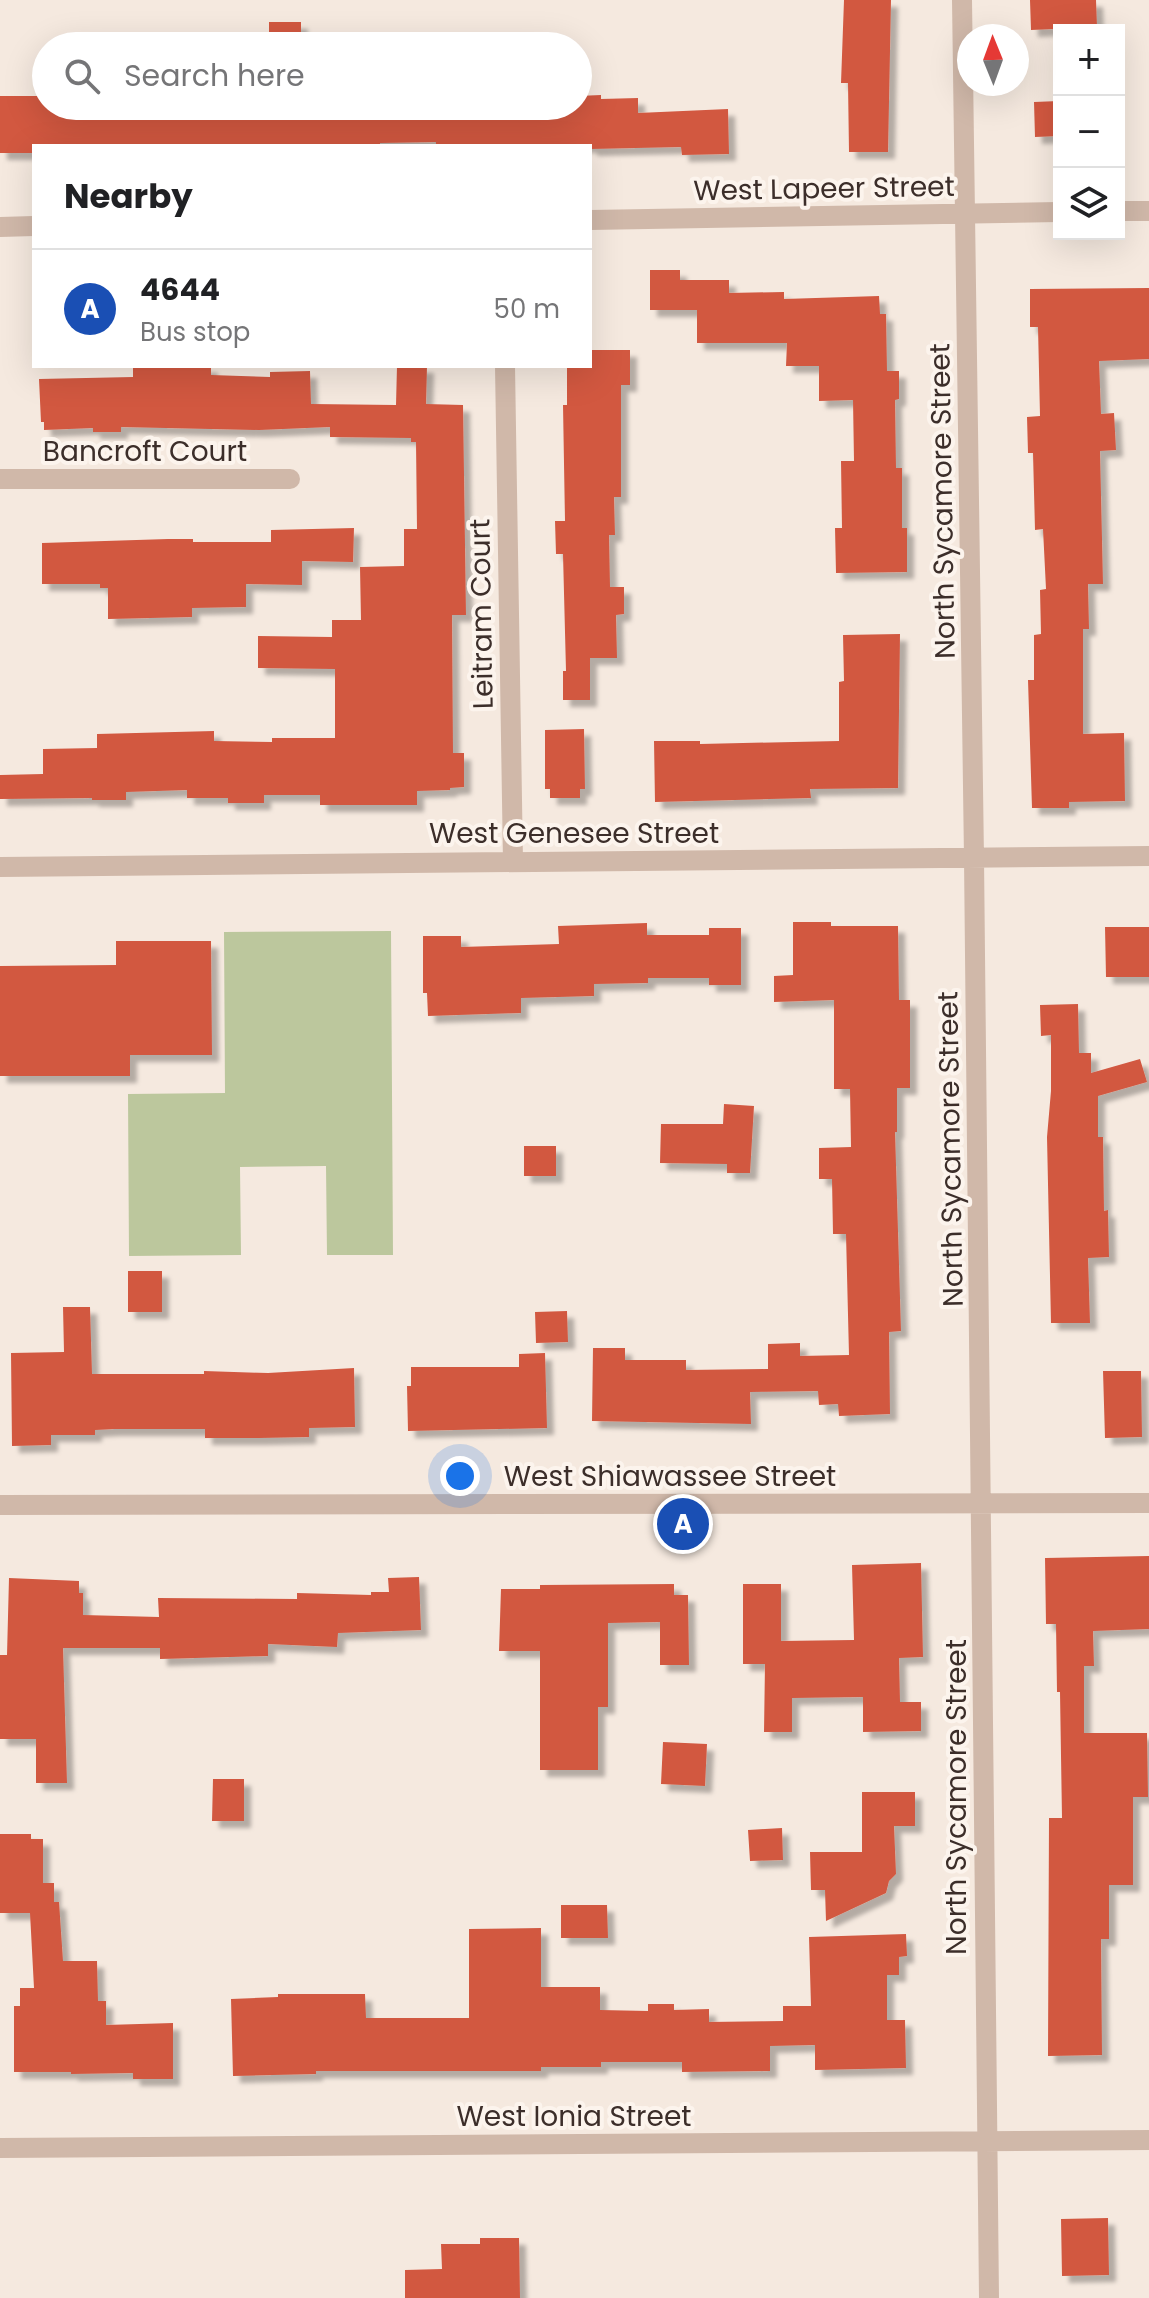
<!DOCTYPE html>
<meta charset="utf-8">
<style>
:root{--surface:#fff;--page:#f2f2f2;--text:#202124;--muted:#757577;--line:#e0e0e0;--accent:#d93025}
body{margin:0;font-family:Poppins,sans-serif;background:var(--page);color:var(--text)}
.controls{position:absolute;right:24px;top:24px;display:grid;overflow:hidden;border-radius:0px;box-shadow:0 8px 32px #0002}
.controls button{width:72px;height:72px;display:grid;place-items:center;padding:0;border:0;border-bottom:2px solid var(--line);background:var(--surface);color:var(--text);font:40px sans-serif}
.compass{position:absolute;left:957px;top:24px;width:72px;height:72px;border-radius:50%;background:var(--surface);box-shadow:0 8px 32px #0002;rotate:359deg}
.you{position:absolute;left:460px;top:1476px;width:28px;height:28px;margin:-20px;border:6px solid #fff;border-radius:50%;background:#1a73e8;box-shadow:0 0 0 12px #1a73e833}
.badge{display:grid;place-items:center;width:52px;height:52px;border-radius:50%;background:var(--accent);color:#fff;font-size:26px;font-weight:700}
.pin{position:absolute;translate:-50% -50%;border:4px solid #fff;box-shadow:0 2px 8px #0006}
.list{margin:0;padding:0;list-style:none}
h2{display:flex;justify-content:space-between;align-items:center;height:104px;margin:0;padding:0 32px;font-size:34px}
h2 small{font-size:26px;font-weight:400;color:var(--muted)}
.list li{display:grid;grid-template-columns:52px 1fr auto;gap:24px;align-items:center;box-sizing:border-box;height:120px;padding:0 32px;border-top:2px solid var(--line)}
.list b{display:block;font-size:30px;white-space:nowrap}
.list p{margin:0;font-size:26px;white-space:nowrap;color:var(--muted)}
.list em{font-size:26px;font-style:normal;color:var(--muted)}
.icon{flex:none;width:44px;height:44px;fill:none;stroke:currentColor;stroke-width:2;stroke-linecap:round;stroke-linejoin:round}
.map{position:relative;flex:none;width:1149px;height:2298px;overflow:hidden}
.search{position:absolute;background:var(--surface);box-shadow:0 8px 32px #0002;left:32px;top:32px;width:560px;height:88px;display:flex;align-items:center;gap:20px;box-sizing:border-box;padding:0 28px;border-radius:44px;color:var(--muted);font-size:30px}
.panel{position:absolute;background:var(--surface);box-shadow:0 8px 32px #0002;left:32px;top:144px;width:560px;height:224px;border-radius:0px}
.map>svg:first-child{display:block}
.green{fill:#bcc79d}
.building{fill:#d25841;filter:url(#shadow)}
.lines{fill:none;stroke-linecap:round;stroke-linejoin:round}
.minor{stroke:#d0b8a9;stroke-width:20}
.labels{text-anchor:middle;stroke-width:8;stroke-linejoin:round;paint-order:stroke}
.street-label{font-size:28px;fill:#3c2e2a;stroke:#fcf4ed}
</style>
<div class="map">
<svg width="1149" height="2298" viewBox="0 0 1149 2298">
<defs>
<filter id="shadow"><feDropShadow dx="7" dy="7" stdDeviation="2" flood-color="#0004"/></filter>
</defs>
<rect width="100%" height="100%" fill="#f5e9df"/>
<path class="green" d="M 391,931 L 393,1255 L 327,1255 L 326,1166 L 240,1167 L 241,1255 L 129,1256 L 128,1094 L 225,1093 L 224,932 Z"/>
<path class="building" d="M 844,0 L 891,0 L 888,152 L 849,152 L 848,83 L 841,83 Z
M 1030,0 L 1096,0 L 1097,27 L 1031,30 Z
M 269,22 L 301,22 L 301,46 L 269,46 Z
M 601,95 L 601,99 L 638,98 L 638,113 L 728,109 L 729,154 L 682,155 L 681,147 L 590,149 L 590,146 L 436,146 L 436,142 L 380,143 L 380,146 L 310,144 L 34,146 L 34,153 L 0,153 L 0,96 L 46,96 L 46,106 L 84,107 L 578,106 L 578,96 Z
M 1059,101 L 1059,136 L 1035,137 L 1034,102 Z
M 650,270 L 680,270 L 680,280 L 729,280 L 729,293 L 784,292 L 784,299 L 879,296 L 880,314 L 886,314 L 887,371 L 899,371 L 899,399 L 895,400 L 896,468 L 902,468 L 902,528 L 907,528 L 907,572 L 836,573 L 835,528 L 842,528 L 841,461 L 854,461 L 853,400 L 819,401 L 819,366 L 786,366 L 787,343 L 697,343 L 697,310 L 650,310 Z
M 1149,288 L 1149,359 L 1099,361 L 1101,414 L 1114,413 L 1116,450 L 1100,451 L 1103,584 L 1088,584 L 1089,629 L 1083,629 L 1083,734 L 1124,733 L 1125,801 L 1069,802 L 1069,808 L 1032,808 L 1028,680 L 1034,680 L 1034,635 L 1041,634 L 1040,590 L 1046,589 L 1043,529 L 1035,530 L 1033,453 L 1028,453 L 1027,417 L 1040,416 L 1038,327 L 1030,327 L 1030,289 Z
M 590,350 L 630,350 L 630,385 L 621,385 L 621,497 L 614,497 L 615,535 L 609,535 L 610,587 L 624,587 L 624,614 L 616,615 L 617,658 L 590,658 L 590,700 L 563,700 L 563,671 L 566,671 L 563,554 L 556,554 L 555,521 L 565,521 L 563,405 L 567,405 L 567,366 L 590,366 Z
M 133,366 L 211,366 L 211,375 L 270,377 L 270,372 L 310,371 L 311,404 L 396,405 L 397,366 L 427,366 L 426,404 L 463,405 L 466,615 L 452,615 L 453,753 L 464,753 L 464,787 L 450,788 L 450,790 L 417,791 L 417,805 L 320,805 L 320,795 L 264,795 L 264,803 L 228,803 L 228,798 L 187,798 L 187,790 L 126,792 L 126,800 L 92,800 L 92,798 L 0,799 L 0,775 L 43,774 L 43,749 L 97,748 L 97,734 L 214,731 L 214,741 L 272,742 L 272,738 L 335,738 L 335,669 L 258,668 L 258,636 L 332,637 L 332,620 L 361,620 L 360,567 L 404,566 L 404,529 L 417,529 L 416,442 L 411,442 L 411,438 L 330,437 L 330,427 L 259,430 L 121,427 L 121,432 L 93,432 L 93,428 L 44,430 L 44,422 L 41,422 L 39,379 L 133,377 Z
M 354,528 L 353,562 L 302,561 L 302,585 L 246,584 L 246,607 L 192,608 L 192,617 L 108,619 L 108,588 L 100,588 L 100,584 L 42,584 L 42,543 L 168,539 L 193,539 L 193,542 L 271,542 L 271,530 Z
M 900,634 L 898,788 L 810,789 L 811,798 L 655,802 L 654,741 L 700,741 L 700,744 L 839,741 L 839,682 L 844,681 L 843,635 Z
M 584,729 L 585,789 L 580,789 L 580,798 L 550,798 L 550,789 L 545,789 L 545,730 Z
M 793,922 L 831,922 L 831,926 L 898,926 L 899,1000 L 910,1000 L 910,1088 L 897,1088 L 897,1132 L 895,1132 L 901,1331 L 889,1332 L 890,1414 L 839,1416 L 838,1404 L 819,1405 L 818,1391 L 750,1392 L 751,1424 L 592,1421 L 593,1348 L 625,1348 L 625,1360 L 686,1360 L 686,1370 L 768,1369 L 768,1344 L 800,1343 L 800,1356 L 849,1355 L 846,1234 L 833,1234 L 832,1179 L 819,1179 L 819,1148 L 851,1147 L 850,1089 L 834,1089 L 834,1000 L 774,1002 L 774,976 L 793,975 Z
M 647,923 L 647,935 L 709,935 L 709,928 L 741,928 L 741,985 L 709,985 L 709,978 L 648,978 L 648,983 L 594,984 L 594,996 L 521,998 L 521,1013 L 428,1016 L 427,993 L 423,993 L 423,936 L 461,936 L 461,947 L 559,944 L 558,926 Z
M 1105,927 L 1149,927 L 1149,977 L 1106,977 Z
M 116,941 L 211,941 L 212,1055 L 130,1055 L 130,1076 L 0,1076 L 0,966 L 116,965 Z
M 1078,1004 L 1079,1053 L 1091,1053 L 1091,1073 L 1140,1059 L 1147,1082 L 1098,1096 L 1098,1137 L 1103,1137 L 1104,1211 L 1108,1210 L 1109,1257 L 1088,1258 L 1090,1323 L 1051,1323 L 1047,1137 L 1051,1091 L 1051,1035 L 1041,1036 L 1040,1005 Z
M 724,1104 L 754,1106 L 750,1173 L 727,1173 L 727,1164 L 660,1163 L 661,1124 L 723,1124 Z
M 524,1146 L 556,1146 L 556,1176 L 524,1176 Z
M 128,1271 L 162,1271 L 162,1312 L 128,1312 Z
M 63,1307 L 90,1307 L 92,1374 L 204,1374 L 204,1371 L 268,1373 L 354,1368 L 355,1427 L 309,1428 L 309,1437 L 259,1438 L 205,1438 L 205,1429 L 114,1429 L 95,1430 L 95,1435 L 51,1435 L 51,1445 L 12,1446 L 11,1353 L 64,1352 Z
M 567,1311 L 568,1342 L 536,1343 L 535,1312 Z
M 545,1353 L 547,1428 L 408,1431 L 407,1386 L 411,1386 L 411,1367 L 519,1367 L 519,1354 Z
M 1103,1371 L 1141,1371 L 1142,1437 L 1105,1438 Z
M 1149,1556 L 1149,1629 L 1093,1631 L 1094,1666 L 1084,1666 L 1084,1733 L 1147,1733 L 1148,1797 L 1133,1797 L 1133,1885 L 1109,1885 L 1109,1939 L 1101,1939 L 1102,2055 L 1048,2056 L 1049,1818 L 1062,1818 L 1060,1692 L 1057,1692 L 1056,1624 L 1046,1624 L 1045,1558 Z
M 921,1563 L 923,1657 L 899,1658 L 900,1702 L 921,1702 L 921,1731 L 863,1732 L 863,1697 L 792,1698 L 792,1732 L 764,1732 L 765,1664 L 743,1664 L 743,1584 L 781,1584 L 781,1641 L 854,1640 L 852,1565 Z
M 419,1577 L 421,1630 L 338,1633 L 337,1647 L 268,1644 L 268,1656 L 160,1659 L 160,1648 L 63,1648 L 67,1783 L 36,1783 L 36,1739 L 0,1739 L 0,1655 L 7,1655 L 9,1578 L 79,1581 L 79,1593 L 83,1593 L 83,1615 L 159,1617 L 158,1598 L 297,1599 L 297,1593 L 371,1595 L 371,1592 L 389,1592 L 388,1578 Z
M 674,1584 L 674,1595 L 688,1595 L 689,1665 L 660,1665 L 660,1622 L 608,1623 L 608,1707 L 598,1707 L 598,1770 L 540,1770 L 540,1651 L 499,1651 L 501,1589 L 540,1589 L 540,1585 Z
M 663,1742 L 707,1744 L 705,1786 L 661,1784 Z
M 213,1779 L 244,1779 L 244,1821 L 212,1821 Z
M 862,1792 L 915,1792 L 915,1826 L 894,1826 L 896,1874 L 889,1881 L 886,1893 L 826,1921 L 825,1890 L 811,1890 L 810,1852 L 862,1852 Z
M 782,1828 L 783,1860 L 750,1861 L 748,1830 Z
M 0,1834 L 31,1834 L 31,1839 L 43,1839 L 43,1883 L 54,1883 L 54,1902 L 59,1902 L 63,1961 L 97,1961 L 98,2001 L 106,2001 L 106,2025 L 173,2023 L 173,2079 L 133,2079 L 133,2073 L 71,2074 L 71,2072 L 14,2072 L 14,2006 L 20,2006 L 20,1988 L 34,1988 L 30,1913 L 0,1913 Z
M 561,1905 L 607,1905 L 608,1938 L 561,1938 Z
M 541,1928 L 541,1987 L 600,1987 L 600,2010 L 648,2011 L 648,2004 L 674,2004 L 674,2010 L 709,2009 L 709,2022 L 783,2021 L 783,2006 L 811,2006 L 809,1937 L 906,1934 L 907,1956 L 899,1957 L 899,1975 L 887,1975 L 887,2020 L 905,2020 L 906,2068 L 815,2070 L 815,2045 L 770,2046 L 770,2071 L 682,2072 L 682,2062 L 601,2062 L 601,2067 L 541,2067 L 541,2071 L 316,2071 L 316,2074 L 233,2076 L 231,1999 L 278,1997 L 278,1994 L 365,1994 L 366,2018 L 469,2018 L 469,1929 Z
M 1108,2218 L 1109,2275 L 1062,2276 L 1061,2219 Z
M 480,2238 L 519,2238 L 520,2298 L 405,2298 L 405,2270 L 442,2269 L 441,2244 L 480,2244 Z"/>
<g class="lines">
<path class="minor" d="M 962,0 L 974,858 L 989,2298
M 1119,211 L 1149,211
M 590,220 L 1059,212
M 0,227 L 34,226
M 505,366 L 513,862
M 0,479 L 290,479
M 0,867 L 1149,856
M 0,1505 L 1149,1503
M 0,2148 L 1149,2140"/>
</g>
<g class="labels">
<g class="street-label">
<text transform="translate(824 188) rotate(-1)" y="10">West Lapeer Street</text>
<text x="145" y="461">Bancroft Court</text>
<text transform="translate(942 501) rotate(-91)" y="10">North Sycamore Street</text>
<text transform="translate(481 614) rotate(-91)" y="10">Leitram Court</text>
<text x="574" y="843">West Genesee Street</text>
<text transform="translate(950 1149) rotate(-91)" y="10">North Sycamore Street</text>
<text x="670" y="1486">West Shiawassee Street</text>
<text transform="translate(956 1797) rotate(-90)" y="10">North Sycamore Street</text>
<text x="574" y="2126">West Ionia Street</text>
</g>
</g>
</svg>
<div class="controls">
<button>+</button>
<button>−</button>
<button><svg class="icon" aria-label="layers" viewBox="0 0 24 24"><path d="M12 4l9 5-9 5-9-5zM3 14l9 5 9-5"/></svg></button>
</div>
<svg class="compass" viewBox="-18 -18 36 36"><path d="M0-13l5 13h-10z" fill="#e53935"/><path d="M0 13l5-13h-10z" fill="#757577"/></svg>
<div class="you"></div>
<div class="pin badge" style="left:683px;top:1524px;background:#1a4fb4">A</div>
<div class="search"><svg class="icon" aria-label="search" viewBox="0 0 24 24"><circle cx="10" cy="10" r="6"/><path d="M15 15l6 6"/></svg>Search here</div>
<section class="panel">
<h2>Nearby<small></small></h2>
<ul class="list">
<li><span class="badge" style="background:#1a4fb4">A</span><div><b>4644</b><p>Bus stop</p></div><em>50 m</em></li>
</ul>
</section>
</div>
